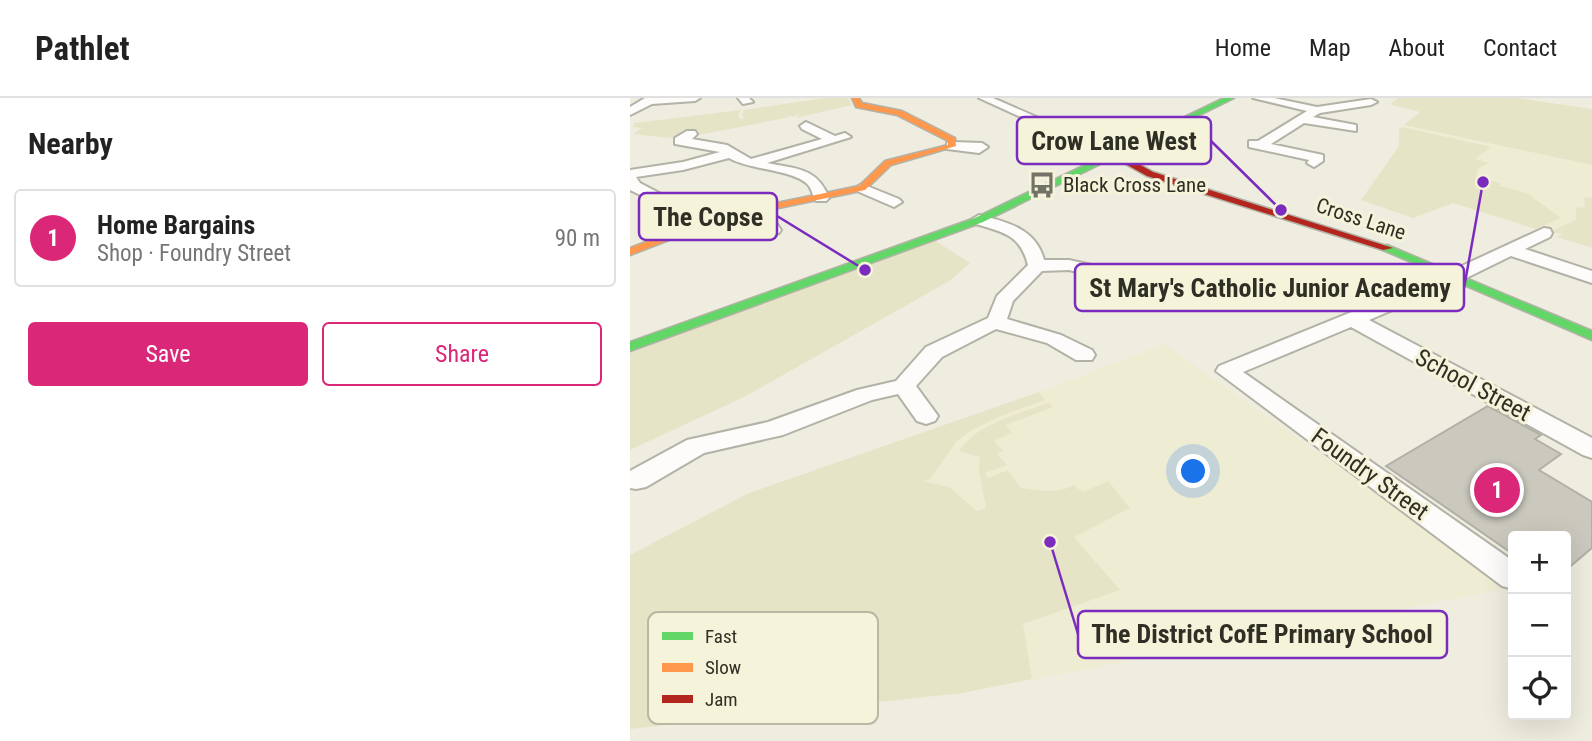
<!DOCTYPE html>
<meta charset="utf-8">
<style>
:root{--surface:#fff;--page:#f2f2f2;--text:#222;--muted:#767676;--line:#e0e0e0;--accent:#db2777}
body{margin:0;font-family:"Roboto Condensed",sans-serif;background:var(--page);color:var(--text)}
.controls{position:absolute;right:21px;bottom:21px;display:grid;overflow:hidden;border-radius:7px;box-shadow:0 7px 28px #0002}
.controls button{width:63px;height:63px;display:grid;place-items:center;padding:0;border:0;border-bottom:2px solid var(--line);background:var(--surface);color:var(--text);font:35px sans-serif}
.you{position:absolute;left:564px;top:374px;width:24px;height:24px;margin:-18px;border:5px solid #fff;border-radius:50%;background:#1a73e8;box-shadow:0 0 0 10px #1a73e833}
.badge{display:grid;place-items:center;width:46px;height:46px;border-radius:50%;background:var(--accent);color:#fff;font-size:23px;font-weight:700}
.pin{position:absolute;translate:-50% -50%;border:4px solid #fff;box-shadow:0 2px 7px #0006}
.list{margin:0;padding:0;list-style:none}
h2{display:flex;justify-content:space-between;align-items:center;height:91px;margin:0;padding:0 28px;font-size:30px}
h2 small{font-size:23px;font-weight:400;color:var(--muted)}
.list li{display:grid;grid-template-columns:46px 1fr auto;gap:21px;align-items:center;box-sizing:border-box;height:98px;margin:0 14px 14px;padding:0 14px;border:2px solid var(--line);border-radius:7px}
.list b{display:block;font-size:26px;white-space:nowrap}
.list p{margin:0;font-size:23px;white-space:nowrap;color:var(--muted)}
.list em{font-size:23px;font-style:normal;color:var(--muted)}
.actions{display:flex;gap:14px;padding:21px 28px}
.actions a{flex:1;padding:16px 0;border:2px solid var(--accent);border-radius:7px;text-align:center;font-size:24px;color:var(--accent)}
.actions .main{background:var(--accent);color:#fff}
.icon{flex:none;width:38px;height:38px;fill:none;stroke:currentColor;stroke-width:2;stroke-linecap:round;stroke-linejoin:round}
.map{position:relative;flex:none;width:962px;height:643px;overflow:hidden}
header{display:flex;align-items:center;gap:42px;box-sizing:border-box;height:98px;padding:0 35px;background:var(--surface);border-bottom:2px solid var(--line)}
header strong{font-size:33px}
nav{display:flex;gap:38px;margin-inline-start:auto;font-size:24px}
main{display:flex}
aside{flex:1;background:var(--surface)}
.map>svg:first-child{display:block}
.built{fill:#efecd4}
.green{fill:#e6e4c7}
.building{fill:#cbc9be;stroke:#b2b0a6;stroke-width:2}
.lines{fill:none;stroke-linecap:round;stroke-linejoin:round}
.street-casing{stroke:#b3b2a7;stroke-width:4}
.fast-casing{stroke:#b3b2a7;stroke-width:3}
.slow-casing{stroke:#b3b2a7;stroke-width:3}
.jam-casing{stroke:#b3b2a7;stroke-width:3}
.street{fill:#fdfcfa;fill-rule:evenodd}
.fast{fill:#63d668;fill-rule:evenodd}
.slow{fill:#ff974d;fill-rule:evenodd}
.jam{fill:#b3261e;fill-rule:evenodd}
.labels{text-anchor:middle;stroke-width:6;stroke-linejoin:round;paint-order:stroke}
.far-poi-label{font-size:21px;fill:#2f2f25;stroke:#f5f3d9;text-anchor:start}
.far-street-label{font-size:21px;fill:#2f2f25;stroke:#f5f3d9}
.street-label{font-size:24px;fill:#2f2f25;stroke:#f5f3d9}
.key{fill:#f5f3d9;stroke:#bab8a3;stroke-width:2}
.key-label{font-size:19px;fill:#2f2f25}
.leader{fill:none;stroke:#7b2cbf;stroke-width:2.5}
.callout-dot{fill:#7b2cbf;stroke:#f5f3d9;stroke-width:2.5}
.callout{fill:#f5f3d9;stroke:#7b2cbf;stroke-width:2.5}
.callout-label{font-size:26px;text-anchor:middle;font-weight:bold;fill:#2f2f25}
</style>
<header>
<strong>Pathlet</strong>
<nav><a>Home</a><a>Map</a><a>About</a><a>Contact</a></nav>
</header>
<main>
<aside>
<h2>Nearby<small></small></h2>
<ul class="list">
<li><span class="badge">1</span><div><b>Home Bargains</b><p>Shop · Foundry Street</p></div><em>90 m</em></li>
</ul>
<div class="actions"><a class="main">Save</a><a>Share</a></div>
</aside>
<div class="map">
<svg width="962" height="643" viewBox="0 0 962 643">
<rect width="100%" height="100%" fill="#efeddf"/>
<path class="built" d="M 774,27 L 962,67 L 962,110 L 935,135 L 930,136 L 917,135 L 823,105 L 783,120 L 731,102 L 769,48 L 769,31 Z
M 534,246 L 880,490 L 332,595 L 0,631 L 0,457 L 119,395 L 386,303 Z"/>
<path class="green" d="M 195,0 L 218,0 L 222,7 L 166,20 L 170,14 L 164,19 L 151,16 L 160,19 L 64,38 L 67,36 L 64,33 L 39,40 L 3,36 L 12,30 L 3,29 L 4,25 L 111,12 L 108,18 L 111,21 L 114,20 L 112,17 L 114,12 Z
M 768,0 L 888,0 L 962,11 L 962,67 L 774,27 L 790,14 L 762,7 L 761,5 Z
M 772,29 L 861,49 L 845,61 L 859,65 L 848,70 L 846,77 L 872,86 L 869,88 L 897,95 L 931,120 L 906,131 L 823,105 L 783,120 L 731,102 L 769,48 L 769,31 Z
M 954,99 L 962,100 L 962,150 L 927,139 L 933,135 L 917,135 L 946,122 L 946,109 L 955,110 Z
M 304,142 L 340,165 L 321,182 L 116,298 L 0,352 L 0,255 Z
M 409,294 L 415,302 L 371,318 L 340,333 L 326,344 L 300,381 L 293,383 L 319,389 L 347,413 L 356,410 L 349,372 L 350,359 L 329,353 C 347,325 389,316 418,305 L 423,309 L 376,327 L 382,335 L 364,343 L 373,353 L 367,356 L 377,367 L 355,375 L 358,380 L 378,372 L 391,390 C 409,392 427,397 443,387 L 453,394 L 478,383 L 500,410 L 444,439 L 490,492 L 393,526 L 402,581 L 332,595 L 0,631 L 0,457 L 119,395 Z"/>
<path class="building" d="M 858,308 L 911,337 L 905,341 L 931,356 L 909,372 L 962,404 L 962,450 L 936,472 L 936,438 L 883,438 L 883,456 L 756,368 Z"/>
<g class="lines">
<g class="street-casing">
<path id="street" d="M 15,0 L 70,0 L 65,3 L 22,6 L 0,17 L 0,9 Z
M 108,0 L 119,0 L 123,4 L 113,6 Z
M 349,0 L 363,0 L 491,56 L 489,59 L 479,59 Z
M 623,0 L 644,0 L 687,9 L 741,1 L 747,4 L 741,7 L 690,15 L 683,19 L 726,27 L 726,33 L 674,25 L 641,46 L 693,57 L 693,63 L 684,69 L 677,65 L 679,62 L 619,49 L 619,43 L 628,43 L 677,13 Z
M 176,24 L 205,38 L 215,35 L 221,39 L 137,65 C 166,71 187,69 199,100 L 196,103 L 186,103 C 183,99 182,92 179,88 C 167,72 119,72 99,60 L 53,72 L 6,79 L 10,85 L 31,96 L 34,99 L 31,102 L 21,102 L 0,92 L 0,72 L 53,64 L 90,54 L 45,46 L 45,40 L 57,33 L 65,33 L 67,36 L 62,41 L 97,47 L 121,61 L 192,41 L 172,31 L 170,28 Z
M 322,44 L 352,45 L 358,49 L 349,55 L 317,51 L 317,45 Z
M 232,86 L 269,101 L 272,104 L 264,109 L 227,93 L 225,90 Z
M 129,106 L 135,108 L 151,132 L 149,135 L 143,137 L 137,135 L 121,111 Z
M 349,117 C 378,124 406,131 414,162 L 439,162 L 488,173 L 496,170 L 502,171 L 504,180 L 495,186 L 439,172 L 412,173 L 383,203 L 377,221 L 431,237 L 462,252 L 465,257 L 462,262 L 446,262 L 417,245 L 366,231 L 312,259 L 286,288 L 308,318 L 305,323 L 296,326 L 287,323 L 268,296 L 242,302 L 153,337 L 74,355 L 16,389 L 6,391 L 0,390 L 0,373 L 57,342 L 138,324 L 227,292 L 266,283 L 296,249 L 358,220 L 367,198 L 398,167 C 390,135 371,134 343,125 L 341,122 Z
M 914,130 L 920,131 L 922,135 L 920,139 L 895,151 L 962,173 L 962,185 L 881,158 L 824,186 L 739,222 L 962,340 L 962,360 L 953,357 L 721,229 L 613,274 L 883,463 L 883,491 L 872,488 L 586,273 L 589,268 L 810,178 Z"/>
</g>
<g class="fast-casing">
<path id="fast" d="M 594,0 L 604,0 L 353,124 L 0,253 L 0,244 L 345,120 Z
M 757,147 L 962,233 L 962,242 L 753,152 L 753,148 Z"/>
</g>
<g class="slow-casing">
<path id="slow" d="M 222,0 L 229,0 L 232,5 L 272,13 L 325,40 L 326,48 L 261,67 L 235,92 L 91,122 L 0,157 L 0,150 L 84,118 L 229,88 L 255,63 L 318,47 L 318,43 L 267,17 L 226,9 Z"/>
</g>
<g class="jam-casing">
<path id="jam" d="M 481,54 L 487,54 L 523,74 L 763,150 L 753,152 L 517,78 L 481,58 Z"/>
</g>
<use href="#street" class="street"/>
<use href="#fast" class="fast"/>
<use href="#slow" class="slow"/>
<use href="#jam" class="jam"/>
</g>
<defs>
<g id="bus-bare" transform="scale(2.1)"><path d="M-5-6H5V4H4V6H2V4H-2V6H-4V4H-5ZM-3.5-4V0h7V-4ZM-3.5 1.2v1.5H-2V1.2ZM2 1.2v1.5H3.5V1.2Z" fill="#727266" stroke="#f5f3d9" stroke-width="2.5" paint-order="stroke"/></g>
</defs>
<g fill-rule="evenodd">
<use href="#bus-bare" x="412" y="87"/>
</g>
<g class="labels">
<g class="far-poi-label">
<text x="433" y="94">Black Cross Lane</text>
</g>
<g class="far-street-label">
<text transform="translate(731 121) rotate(18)" y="7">Cross Lane</text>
</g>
<g class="street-label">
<text transform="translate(843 287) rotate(28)" y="8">School Street</text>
<text transform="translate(740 376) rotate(36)" y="8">Foundry Street</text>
</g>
</g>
<rect x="18" y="514" width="230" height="112" rx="10" class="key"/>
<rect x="32" y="534" width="31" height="8" fill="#63d668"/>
<rect x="32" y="565" width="31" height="9" fill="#ff974d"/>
<rect x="32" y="597" width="31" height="8" fill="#b3261e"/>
<g class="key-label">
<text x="75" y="545">Fast</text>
<text x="75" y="576">Slow</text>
<text x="75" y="608">Jam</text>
</g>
<path class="leader" d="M651 112L581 43M235 172L147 118M853 84L834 190M420 444L448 536"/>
<g class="callout-dot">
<circle cx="651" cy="112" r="7"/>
<circle cx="235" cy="172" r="7"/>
<circle cx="853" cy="84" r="7"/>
<circle cx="420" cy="444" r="7"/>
</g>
<g class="callout">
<rect x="387" y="19" width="194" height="47" rx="7"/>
<rect x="9" y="95" width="138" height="47" rx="7"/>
<rect x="445" y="166" width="389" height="47" rx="7"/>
<rect x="448" y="513" width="369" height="47" rx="7"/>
</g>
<g class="callout-label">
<text x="484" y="52">Crow Lane West</text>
<text x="78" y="128">The Copse</text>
<text x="640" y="199">St Mary's Catholic Junior Academy</text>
<text x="632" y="545">The District CofE Primary School</text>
</g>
</svg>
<div class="controls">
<button>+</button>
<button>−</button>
<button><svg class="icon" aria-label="locate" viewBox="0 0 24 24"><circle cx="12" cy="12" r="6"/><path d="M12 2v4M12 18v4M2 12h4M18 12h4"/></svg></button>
</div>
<div class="you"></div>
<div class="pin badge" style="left:867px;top:392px">1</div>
</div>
</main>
